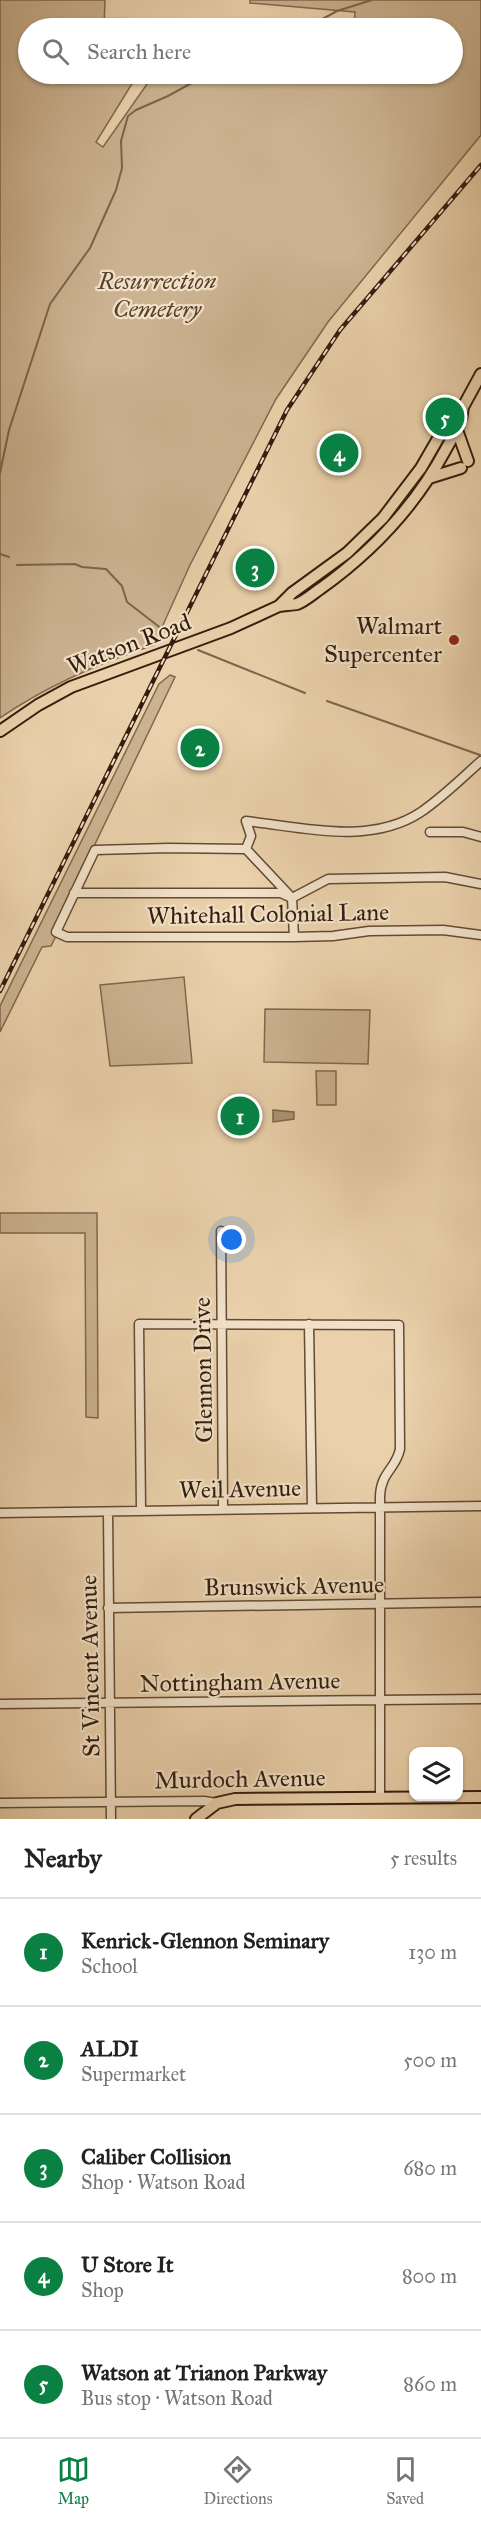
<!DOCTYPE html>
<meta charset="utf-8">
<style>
:root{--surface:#fff;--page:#f6f6f6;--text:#222;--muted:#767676;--line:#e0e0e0;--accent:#0b8043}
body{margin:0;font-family:"IM FELL Great Primer",serif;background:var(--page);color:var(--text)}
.controls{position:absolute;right:18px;bottom:18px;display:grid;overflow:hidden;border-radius:12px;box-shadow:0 2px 4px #0004}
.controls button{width:54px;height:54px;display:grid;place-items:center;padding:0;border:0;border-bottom:2px solid var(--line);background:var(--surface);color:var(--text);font:30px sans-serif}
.you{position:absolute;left:232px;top:1240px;width:21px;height:21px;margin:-15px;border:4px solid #fff;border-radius:50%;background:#1a73e8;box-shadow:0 0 0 9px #1a73e833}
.badge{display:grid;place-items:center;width:39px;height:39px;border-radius:50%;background:var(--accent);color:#fff;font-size:20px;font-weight:700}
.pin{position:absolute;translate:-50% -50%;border:3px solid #fff;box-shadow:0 2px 6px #0006}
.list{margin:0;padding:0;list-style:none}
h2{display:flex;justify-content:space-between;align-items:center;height:78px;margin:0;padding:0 24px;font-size:26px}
h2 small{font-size:20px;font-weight:400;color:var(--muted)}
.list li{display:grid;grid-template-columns:39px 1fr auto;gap:18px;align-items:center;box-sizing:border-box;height:108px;padding:0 24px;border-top:2px solid var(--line)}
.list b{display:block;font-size:22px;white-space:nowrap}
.list p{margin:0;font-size:20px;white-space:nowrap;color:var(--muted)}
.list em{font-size:20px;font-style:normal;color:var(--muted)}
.icon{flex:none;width:33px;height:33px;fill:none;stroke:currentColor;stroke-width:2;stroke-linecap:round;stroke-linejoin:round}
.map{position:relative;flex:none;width:481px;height:1819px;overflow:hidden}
.search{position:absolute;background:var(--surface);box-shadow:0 2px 4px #0004;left:18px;right:18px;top:18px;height:66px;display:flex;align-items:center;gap:15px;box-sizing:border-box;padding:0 21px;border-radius:33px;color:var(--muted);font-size:22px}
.sheet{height:618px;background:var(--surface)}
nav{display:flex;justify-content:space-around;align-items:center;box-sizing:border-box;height:84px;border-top:2px solid var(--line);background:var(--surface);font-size:16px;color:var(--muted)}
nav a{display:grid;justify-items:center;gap:3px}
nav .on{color:var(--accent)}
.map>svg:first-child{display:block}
.green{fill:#cbb290;stroke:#80684e;stroke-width:1.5}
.water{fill:#ac9475;stroke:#7c644b;stroke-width:1.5}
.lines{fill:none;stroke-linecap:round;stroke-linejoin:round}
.stream{stroke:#7c644b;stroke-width:2}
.minor-casing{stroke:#624a34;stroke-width:11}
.major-casing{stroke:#341d0d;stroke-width:14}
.minor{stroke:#f1e1c8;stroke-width:8}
.major{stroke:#ead1ab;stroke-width:10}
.rail-casing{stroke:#341d0d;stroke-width:4.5}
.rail{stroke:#f1e1c8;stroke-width:2;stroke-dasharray:7;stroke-linecap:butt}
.poi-dot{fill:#8f2418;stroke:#f1e1c8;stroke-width:2}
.labels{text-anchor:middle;stroke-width:4.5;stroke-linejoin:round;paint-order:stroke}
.park-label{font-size:24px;font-style:italic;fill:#5a422e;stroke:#f1e1c8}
.poi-label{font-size:24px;fill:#341d0d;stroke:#f1e1c8;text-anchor:end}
.street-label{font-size:24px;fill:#341d0d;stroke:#f1e1c8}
</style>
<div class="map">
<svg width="481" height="1819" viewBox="0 0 481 1819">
<rect width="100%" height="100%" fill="#ead1ab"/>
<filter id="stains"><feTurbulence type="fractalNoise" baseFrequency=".00333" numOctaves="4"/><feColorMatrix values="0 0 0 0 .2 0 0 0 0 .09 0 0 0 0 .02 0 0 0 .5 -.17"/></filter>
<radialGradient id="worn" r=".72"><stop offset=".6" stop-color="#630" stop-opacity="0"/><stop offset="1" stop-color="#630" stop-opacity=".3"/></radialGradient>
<path class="green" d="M 0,0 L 105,0 L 104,28 L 28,28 L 28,74 L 138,74 L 96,142 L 103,147 L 154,74 L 452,74 L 452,28 L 354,28 L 355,12 L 250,3 L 250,0 L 481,0 L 481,135 L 328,322 L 276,399 L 190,565 L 154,645 C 99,663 48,685 0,718 Z
M 249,19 L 345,28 L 248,28 Z
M 170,675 L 175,677 L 52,934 L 56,936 L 51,946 L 42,947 L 0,1032 L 0,1006 L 159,684 Z
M 184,977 L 192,1063 L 110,1066 L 100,985 Z
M 265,1009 L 370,1010 L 368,1064 L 264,1062 Z
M 316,1071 L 336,1071 L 336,1105 L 317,1105 Z
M 0,1213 L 97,1213 L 98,1418 L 86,1417 L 85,1233 L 0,1233 Z"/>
<path class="water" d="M 273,1110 L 294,1112 L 294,1119 L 273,1122 Z"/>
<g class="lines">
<path class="stream" d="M 306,28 L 337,11 L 372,0
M 0,473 L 9,430 L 50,304 L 90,248 L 116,190 L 122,168 L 121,141 L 128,116 L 136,110 L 168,96 L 208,74
M 0,554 L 9,557
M 17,565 L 75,564 L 82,567 L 106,569 L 122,586 L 127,602 L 171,636
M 198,650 L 305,693
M 327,701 L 480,755"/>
<g class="minor-casing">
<path id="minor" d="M 430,832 L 463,832 L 481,837
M 246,849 L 251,836 L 246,821 C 302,827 370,846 421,812 C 443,797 462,778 481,761
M 74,893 L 281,893 L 292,898 L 328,879 L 445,877 L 481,884
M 294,937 L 292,898 L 246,849 L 169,848 L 95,850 L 56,932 L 67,937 L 294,937 L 333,936 L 369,931 L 443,930 L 481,935
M 221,1231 L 223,1509
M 309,1324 L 312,1508
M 141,1509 L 139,1324 L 399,1325 L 400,1449 C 396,1469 381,1472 380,1496 L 380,1798
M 108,1512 L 111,1819
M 0,1513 L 481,1506
M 108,1608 L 481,1602
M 0,1704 L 481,1699
M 0,1803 L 204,1801 L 217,1803"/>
</g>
<g class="major-casing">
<path id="major" d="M 457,430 L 468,461
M 429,478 L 461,468
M 279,606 C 284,605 292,605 297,604 C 305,601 314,593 320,589 C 372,552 416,505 446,449 C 454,434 462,424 463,407
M 0,731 L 38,705 L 71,687 L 231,628 L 279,606 L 292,593 L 347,553 L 383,518 L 421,468 L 451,416 L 463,407 L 481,374
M 196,1819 L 217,1803 L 235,1799 L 481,1797"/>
</g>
<use href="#minor" class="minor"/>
<use href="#major" class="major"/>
<g class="rail-casing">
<path id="rail" d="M 0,991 L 287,410 L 340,330 L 481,165"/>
</g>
<use href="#rail" class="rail"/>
</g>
<circle class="poi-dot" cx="454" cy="640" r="6"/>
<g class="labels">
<g class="park-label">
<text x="157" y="289">Resurrection<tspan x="157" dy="28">Cemetery</tspan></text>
</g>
<g class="poi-label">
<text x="442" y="634">Walmart<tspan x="442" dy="28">Supercenter</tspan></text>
</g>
<g class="street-label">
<text transform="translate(129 644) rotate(-21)" y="8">Watson Road</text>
<text transform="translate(268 914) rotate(-1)" y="8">Whitehall Colonial Lane</text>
<text transform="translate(203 1370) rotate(-91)" y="8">Glennon Drive</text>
<text transform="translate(240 1489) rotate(-1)" y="8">Weil Avenue</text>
<text transform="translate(294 1586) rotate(-1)" y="8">Brunswick Avenue</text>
<text transform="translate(90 1666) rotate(-91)" y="8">St Vincent Avenue</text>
<text transform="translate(240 1682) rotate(-1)" y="8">Nottingham Avenue</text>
<text transform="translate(240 1779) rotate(-1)" y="8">Murdoch Avenue</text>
</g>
</g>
<rect width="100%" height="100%" filter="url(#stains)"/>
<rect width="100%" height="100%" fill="url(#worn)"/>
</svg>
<div class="controls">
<button><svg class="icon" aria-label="layers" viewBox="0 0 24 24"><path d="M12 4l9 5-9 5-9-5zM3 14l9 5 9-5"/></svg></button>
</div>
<div class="you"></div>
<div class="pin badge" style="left:240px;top:1116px">1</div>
<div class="pin badge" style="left:200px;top:748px">2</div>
<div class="pin badge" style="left:255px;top:568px">3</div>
<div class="pin badge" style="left:339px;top:453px">4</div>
<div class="pin badge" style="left:445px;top:417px">5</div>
<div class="search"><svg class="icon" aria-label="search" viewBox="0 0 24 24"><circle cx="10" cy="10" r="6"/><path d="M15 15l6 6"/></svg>Search here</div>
</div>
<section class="sheet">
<h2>Nearby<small>5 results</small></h2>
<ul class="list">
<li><span class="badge">1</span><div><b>Kenrick-Glennon Seminary</b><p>School</p></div><em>130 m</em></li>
<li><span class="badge">2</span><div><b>ALDI</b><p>Supermarket</p></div><em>500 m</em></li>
<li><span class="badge">3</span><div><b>Caliber Collision</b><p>Shop · Watson Road</p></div><em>680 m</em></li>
<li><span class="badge">4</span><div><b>U Store It</b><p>Shop</p></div><em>800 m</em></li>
<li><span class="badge">5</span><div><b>Watson at Trianon Parkway</b><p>Bus stop · Watson Road</p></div><em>860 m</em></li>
</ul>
</section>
<nav>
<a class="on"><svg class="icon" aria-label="map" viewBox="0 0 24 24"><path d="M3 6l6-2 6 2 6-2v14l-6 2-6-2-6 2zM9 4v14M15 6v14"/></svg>Map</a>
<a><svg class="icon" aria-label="directions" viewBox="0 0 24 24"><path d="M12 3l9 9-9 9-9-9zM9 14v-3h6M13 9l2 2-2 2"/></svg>Directions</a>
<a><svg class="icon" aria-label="saved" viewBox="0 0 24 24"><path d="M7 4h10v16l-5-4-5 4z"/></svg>Saved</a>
</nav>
